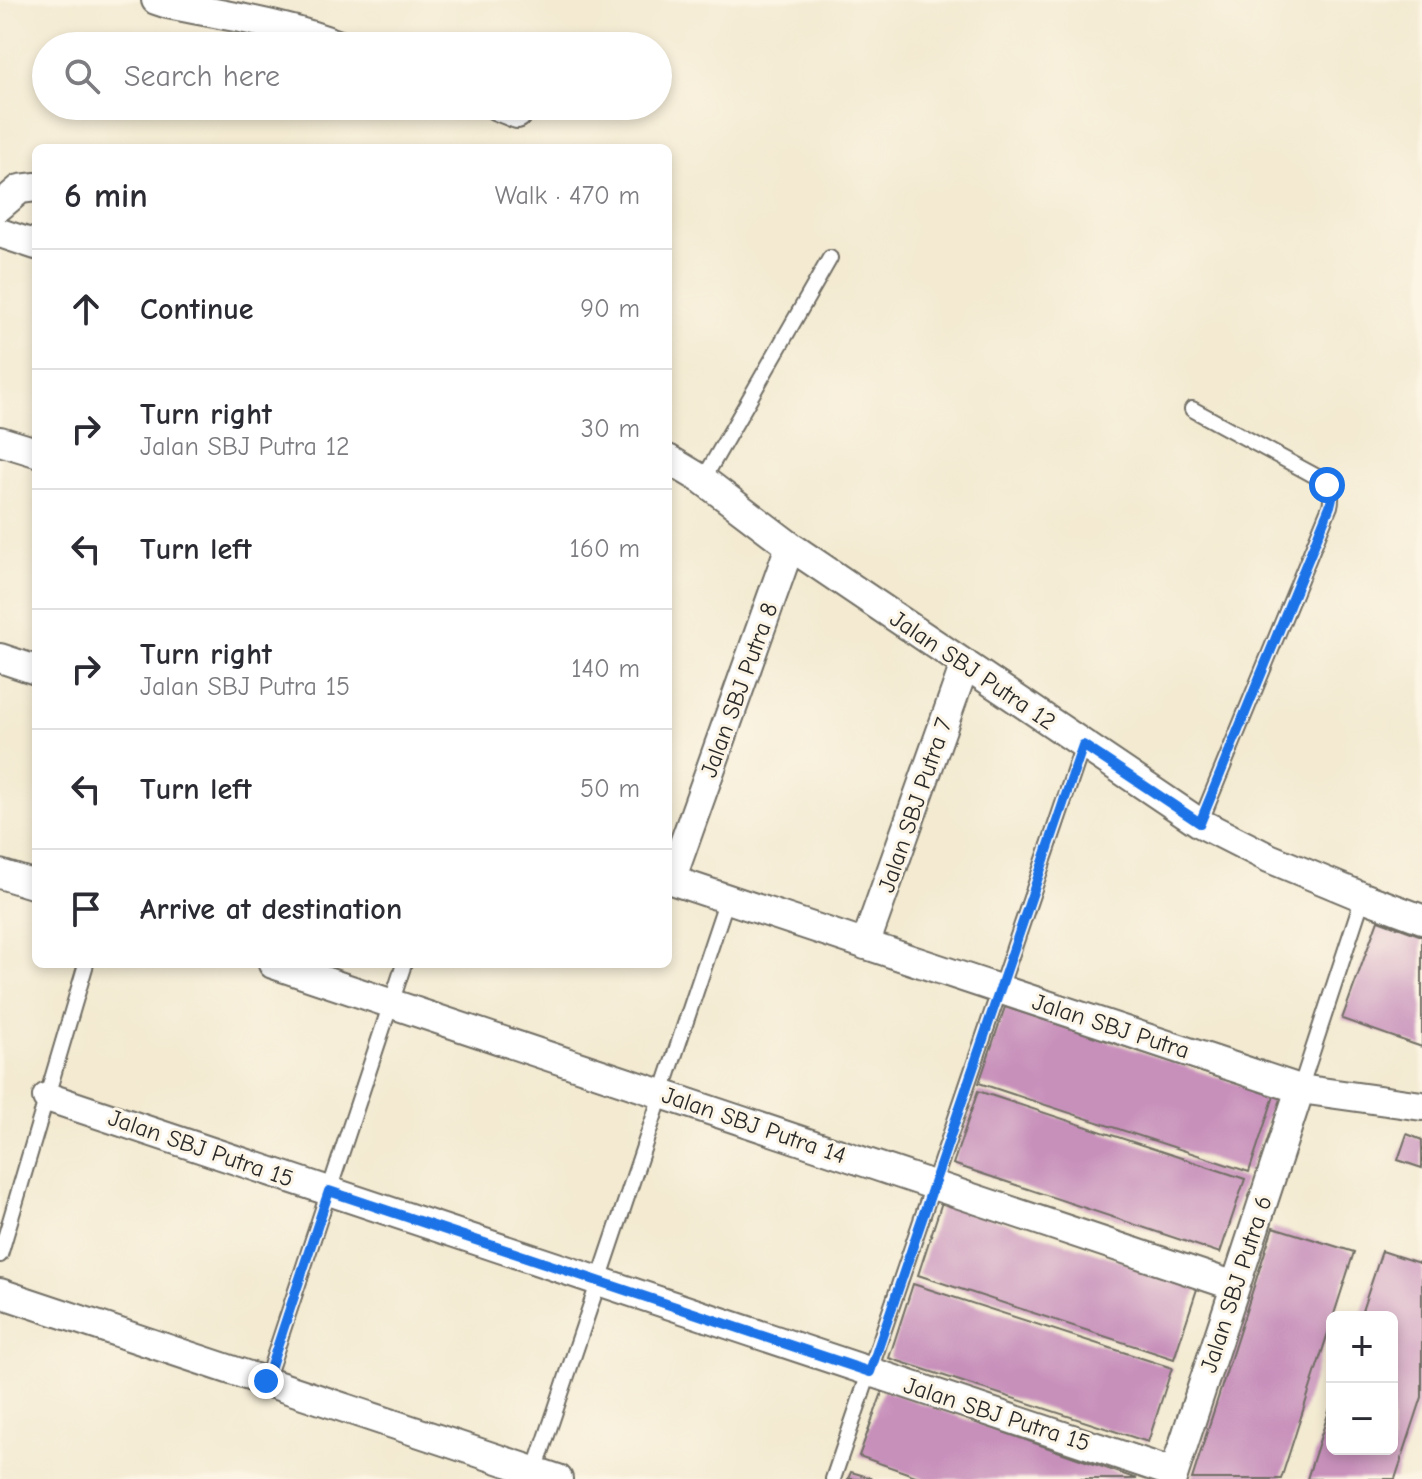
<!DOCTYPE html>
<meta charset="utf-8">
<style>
:root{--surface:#fff;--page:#f2f2f3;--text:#2b2b33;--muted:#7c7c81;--line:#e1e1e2}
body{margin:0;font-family:"Comic Neue",sans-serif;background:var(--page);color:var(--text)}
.controls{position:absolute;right:24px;bottom:24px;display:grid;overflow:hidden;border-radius:12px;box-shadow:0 4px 12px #0003}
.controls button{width:72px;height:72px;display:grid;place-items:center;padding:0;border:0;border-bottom:2px solid var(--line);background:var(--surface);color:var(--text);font:40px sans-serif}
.stop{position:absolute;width:24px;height:24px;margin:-18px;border:6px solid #1a73e8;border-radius:50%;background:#fff}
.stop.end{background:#1a73e8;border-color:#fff;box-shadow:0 2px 8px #0008}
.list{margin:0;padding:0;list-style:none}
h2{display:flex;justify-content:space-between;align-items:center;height:104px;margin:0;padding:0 32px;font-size:34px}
h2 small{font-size:26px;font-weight:400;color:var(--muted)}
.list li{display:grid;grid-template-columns:52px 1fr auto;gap:24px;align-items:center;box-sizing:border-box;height:120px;padding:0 32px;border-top:2px solid var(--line)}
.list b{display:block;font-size:30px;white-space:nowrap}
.list p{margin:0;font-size:26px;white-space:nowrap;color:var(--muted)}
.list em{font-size:26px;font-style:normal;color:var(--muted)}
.icon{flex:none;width:44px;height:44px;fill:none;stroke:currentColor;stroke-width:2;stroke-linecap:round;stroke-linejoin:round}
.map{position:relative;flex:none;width:1422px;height:1479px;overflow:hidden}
.search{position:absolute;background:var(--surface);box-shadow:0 4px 12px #0003;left:32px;top:32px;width:640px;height:88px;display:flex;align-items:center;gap:20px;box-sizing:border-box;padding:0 28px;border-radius:44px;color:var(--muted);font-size:30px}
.panel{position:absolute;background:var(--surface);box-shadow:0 4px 12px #0003;left:32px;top:144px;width:640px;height:824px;border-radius:12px}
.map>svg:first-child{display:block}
.building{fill:#c790bb}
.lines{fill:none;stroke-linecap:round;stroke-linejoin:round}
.lane-casing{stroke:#716e65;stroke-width:18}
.street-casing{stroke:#716e65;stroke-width:32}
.lane{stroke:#fff;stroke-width:14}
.street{stroke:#fff;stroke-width:28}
.route{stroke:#1a73e8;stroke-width:10}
.labels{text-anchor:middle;stroke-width:6;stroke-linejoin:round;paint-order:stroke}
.street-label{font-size:24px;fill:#2b2b2b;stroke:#fcf5e5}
</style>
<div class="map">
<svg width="1422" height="1479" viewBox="0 0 1422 1479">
<rect width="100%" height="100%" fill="#fcf5e5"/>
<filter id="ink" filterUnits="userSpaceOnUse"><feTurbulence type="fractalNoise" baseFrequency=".0125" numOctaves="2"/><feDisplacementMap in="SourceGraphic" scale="16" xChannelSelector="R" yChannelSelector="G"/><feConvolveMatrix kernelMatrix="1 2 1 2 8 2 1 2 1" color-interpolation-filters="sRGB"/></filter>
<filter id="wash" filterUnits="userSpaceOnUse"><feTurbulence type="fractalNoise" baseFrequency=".006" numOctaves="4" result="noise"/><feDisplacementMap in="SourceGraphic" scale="32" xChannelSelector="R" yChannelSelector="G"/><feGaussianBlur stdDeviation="1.8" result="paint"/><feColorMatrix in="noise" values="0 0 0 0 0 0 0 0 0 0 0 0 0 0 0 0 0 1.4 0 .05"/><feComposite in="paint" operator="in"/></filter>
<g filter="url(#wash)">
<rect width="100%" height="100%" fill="#f3ead1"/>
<g id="blocks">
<path class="building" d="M 1378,920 L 1422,936 L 1422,1047 L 1342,1019 Z
M 1005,1007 L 1274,1096 L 1249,1172 L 979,1083 Z
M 978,1091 L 1245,1179 L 1220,1253 L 953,1164 Z
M 1407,1134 L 1422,1140 L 1422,1168 L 1398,1160 Z
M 942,1202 L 1198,1286 L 1174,1359 L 918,1275 Z
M 1273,1227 L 1354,1252 L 1281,1479 L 1192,1479 Z
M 1382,1251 L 1422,1264 L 1422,1397 L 1395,1479 L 1307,1479 L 1331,1405 L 1332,1449 L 1392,1449 L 1392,1317 L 1360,1317 Z
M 913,1284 L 1172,1368 L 1148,1442 L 889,1358 Z
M 883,1390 L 1137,1479 L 924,1479 L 859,1456 Z
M 851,1472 L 872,1478 L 872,1479 L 848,1479 Z"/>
</g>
</g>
<g filter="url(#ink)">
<use href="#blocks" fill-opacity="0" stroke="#716e65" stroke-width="2"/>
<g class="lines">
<g class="lane-casing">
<path id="lane" d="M 1192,409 L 1321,479 C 1330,487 1333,494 1330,506 L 1200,823
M 703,480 L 830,258
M 1300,1089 L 1363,897
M 0,1255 L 86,964
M 266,1381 L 404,964
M 535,1471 L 727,899
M 833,1479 L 1083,745"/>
</g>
<g class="street-casing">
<path id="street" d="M 156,0 L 168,4 C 226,16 286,24 342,46
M 497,106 L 517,114
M 0,206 L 20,189 L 36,187
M 0,233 L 36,245
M 0,441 L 36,452
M 668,459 L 703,480 L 790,546 L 1200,823 L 1269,858 L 1363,897 L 1422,919
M 0,658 L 36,670
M 0,874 L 36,885
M 668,879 L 1300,1089 L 1422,1106
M 671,880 L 790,546
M 865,945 L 965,664
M 273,964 L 1235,1286
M 47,1097 L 1174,1473
M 0,1293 L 558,1479
M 1172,1479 L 1300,1089"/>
</g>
<use href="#lane" class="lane"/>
<use href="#street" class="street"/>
</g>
</g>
<g class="lines" filter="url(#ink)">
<path class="route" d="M 266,1381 L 329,1191 L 870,1372 L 1083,745 L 1200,823 L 1330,506 L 1332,498 L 1327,485"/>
</g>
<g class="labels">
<g class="street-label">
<text transform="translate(973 670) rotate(34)" y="8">Jalan SBJ Putra 12</text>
<text transform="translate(739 690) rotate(-70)" y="8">Jalan SBJ Putra 8</text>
<text transform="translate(915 805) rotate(-71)" y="8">Jalan SBJ Putra 7</text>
<text transform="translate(1111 1026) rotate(18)" y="8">Jalan SBJ Putra</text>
<text transform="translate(754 1125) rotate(19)" y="8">Jalan SBJ Putra 14</text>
<text transform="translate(201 1148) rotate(19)" y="8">Jalan SBJ Putra 15</text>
<text transform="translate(1236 1284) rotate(-72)" y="8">Jalan SBJ Putra 6</text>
<text transform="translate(997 1414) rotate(18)" y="8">Jalan SBJ Putra 15</text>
</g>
</g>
</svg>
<div class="controls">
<button>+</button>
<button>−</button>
</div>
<div class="stop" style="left:1327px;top:485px"></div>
<div class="stop end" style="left:266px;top:1381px"></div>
<div class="search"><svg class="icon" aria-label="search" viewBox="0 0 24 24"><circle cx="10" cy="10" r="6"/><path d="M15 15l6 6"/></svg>Search here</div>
<section class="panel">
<h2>6 min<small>Walk · 470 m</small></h2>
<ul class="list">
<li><svg class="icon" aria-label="ahead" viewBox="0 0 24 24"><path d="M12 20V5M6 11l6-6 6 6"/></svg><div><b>Continue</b></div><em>90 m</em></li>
<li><svg class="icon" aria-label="right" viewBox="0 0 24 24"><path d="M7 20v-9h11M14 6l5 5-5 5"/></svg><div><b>Turn right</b><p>Jalan SBJ Putra 12</p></div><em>30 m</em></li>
<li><svg class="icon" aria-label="left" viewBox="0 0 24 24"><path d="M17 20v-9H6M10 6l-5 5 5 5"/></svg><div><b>Turn left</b></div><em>160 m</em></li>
<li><svg class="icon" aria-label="right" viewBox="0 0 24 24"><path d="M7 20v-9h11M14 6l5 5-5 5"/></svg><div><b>Turn right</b><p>Jalan SBJ Putra 15</p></div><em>140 m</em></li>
<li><svg class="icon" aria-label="left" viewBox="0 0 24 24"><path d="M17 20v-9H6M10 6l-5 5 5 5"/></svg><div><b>Turn left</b></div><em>50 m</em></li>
<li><svg class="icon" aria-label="arrive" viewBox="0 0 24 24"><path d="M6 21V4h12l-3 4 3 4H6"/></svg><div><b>Arrive at destination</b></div></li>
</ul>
</section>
</div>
